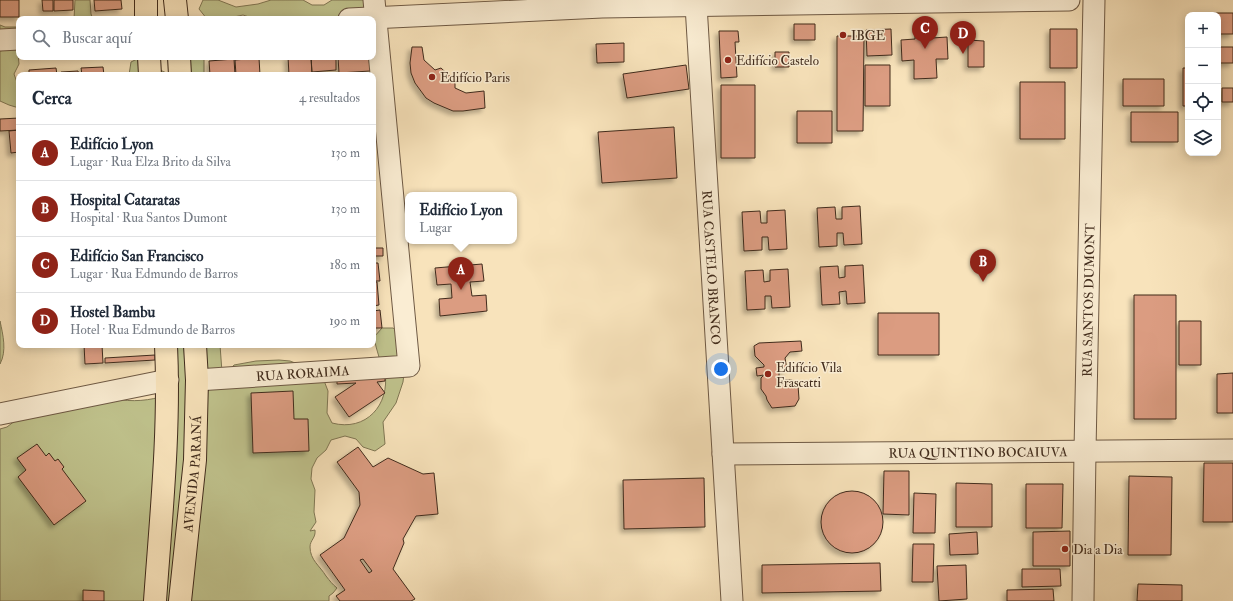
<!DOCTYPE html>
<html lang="es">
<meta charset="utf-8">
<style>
:root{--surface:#fff;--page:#f2f2f3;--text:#1f2937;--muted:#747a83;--line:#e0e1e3;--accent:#8f2418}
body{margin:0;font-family:"IM FELL Double Pica",serif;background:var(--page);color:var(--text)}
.controls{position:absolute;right:12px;top:12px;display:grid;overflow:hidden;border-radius:8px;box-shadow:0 2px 10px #0003}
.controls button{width:36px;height:36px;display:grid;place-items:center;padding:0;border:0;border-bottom:1px solid var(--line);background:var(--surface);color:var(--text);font:20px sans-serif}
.you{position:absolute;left:721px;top:369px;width:14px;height:14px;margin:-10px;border:3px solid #fff;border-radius:50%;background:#1a73e8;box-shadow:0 0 0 6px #1a73e833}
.badge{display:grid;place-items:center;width:26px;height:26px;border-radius:50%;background:var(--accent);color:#fff;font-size:13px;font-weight:700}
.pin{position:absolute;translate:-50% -33px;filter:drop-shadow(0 1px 2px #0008)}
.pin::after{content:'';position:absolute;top:21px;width:14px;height:12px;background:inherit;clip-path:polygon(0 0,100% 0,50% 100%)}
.popup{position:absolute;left:405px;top:192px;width:112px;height:52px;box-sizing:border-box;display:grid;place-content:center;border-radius:8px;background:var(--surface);filter:drop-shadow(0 1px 3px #0005);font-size:13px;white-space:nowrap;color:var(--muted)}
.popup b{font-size:15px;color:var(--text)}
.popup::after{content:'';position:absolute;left:50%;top:100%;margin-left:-8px;border:8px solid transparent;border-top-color:var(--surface)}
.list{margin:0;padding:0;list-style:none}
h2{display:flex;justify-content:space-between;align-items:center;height:52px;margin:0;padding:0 16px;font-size:17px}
h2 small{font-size:13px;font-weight:400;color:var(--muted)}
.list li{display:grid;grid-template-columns:26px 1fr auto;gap:12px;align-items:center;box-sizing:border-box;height:56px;padding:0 16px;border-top:1px solid var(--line)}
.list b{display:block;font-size:15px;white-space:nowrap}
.list p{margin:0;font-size:13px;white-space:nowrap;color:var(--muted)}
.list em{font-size:13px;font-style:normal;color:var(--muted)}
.icon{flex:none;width:22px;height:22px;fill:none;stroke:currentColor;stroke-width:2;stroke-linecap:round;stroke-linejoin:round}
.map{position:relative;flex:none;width:1233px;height:601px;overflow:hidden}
.search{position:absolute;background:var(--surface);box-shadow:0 2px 10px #0003;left:16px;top:16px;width:360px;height:44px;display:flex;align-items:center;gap:10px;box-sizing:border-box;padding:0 14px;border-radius:8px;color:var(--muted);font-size:15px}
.panel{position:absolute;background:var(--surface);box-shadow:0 2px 10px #0003;left:16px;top:72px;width:360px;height:276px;border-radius:8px}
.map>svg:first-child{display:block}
.green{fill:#c0c38d;stroke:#807754}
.building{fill:#db9c81;stroke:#402b1c;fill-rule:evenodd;filter:url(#shadow)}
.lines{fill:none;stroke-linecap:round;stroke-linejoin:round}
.minor-casing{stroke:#6e5944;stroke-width:23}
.major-casing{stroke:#402b1c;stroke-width:24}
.minor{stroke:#faedd3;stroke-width:21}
.major{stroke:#f8e3bb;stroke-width:22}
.poi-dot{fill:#8f2418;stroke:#faedd3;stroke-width:1.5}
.labels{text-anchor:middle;stroke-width:3;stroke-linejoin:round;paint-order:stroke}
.poi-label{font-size:13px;fill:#402b1c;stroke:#faedd3;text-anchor:start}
.street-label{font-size:13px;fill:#402b1c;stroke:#faedd3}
</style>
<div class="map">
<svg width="1233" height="601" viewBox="0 0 1233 601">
<defs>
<filter id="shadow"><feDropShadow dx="-3.5" dy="3.5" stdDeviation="2" flood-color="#0004"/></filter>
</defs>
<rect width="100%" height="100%" fill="#f8e3bb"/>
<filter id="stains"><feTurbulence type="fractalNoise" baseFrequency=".005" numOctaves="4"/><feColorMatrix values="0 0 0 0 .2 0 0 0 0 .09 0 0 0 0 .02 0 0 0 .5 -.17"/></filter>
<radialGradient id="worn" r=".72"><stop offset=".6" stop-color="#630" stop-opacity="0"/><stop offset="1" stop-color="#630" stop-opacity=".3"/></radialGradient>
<path class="green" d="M 75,0 L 90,0 L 91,14 L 93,19 L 74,19 Z
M 203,0 L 218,0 L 236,7 L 258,4 L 271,0 L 303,0 L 312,5 L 324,5 L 332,0 L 368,0 L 365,8 L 346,19 L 255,19 L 243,15 L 225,19 L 207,19 L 199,9 Z
M 0,25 L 5,27 L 19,27 L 19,52 L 18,53 L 19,64 L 14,74 L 19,88 L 19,108 L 9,105 L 0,101 L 0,51 L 5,50 L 0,38 Z
M 141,57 C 159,70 180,88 191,57 L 204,57 L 204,75 L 129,75 L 131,62 Z
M 0,321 C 3,335 7,351 0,364 Z
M 382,328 L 393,328 L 402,335 L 406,356 L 403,382 L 396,403 L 383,422 L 385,444 L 375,451 L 363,447 L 356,439 L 345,436 L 331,440 L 326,450 L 317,458 L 312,468 L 311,479 L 315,490 L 314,512 L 316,522 L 310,531 L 315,530 C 316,538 310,540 310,547 C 310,560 320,566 326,576 C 330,581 332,584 337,588 L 333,593 L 329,596 L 329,601 L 0,601 L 0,429 L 7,427 L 16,420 L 114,399 C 133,402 149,401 167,395 L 173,345 L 220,345 L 222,372 L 226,374 L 234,365 L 256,361 L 279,360 L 290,361 L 313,370 L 323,378 L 328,391 L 327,413 L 332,423 C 366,432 390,405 385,372 C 384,367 381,362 379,357 C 377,350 375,344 374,337 Z"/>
<path class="building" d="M 0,0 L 19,0 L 19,17 L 0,17 Z
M 42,0 L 53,0 L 53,11 L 43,11 Z
M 54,0 L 73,0 L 73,10 L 54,11 Z
M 94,0 L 121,0 L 122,9 L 95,11 Z
M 1213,13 L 1233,13 L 1233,34 L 1218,34 L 1218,15 L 1213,15 Z
M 794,24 L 815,24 L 815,40 L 794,40 Z
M 891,29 L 892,55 L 867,56 L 866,30 Z
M 1050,29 L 1077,29 L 1077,68 L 1050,68 Z
M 719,31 L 738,31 L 739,42 L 735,42 L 737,77 L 721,78 Z
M 837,36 L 864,36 L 863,131 L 837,131 Z
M 915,36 L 932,36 L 932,38 L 947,37 L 948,59 L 936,59 L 937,78 L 914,79 L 914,60 L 902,61 L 901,40 L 915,39 Z
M 968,40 L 984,41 L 984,67 L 968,67 Z
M 624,43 L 624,62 L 597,63 L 596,44 Z
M 412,47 L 422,47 L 424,60 L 435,70 L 441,68 L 455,81 L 455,88 L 466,93 L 484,91 L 485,108 L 463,111 L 453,111 L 434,103 L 426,98 L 415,83 L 411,73 L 410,63 Z
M 1220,47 L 1233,47 L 1233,63 L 1220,63 Z
M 775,52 L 789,52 L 789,67 L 775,67 Z
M 288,57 L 311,57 L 312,75 L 289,75 Z
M 311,57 L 336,57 L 336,70 L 312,72 Z
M 338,57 L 369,57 L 370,71 L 339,73 Z
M 259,58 L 260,75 L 236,75 L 235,60 Z
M 234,59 L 235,75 L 210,75 L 209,61 Z
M 686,65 L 689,89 L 627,98 L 623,74 Z
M 865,65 L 890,65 L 890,106 L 865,106 Z
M 103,67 L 104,75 L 82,75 L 81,68 Z
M 56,68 L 57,75 L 29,75 L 29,70 Z
M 1183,68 L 1188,68 L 1188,106 L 1183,106 Z
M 78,71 L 79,75 L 61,75 L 61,72 Z
M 1123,79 L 1164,79 L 1164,106 L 1123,106 Z
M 1020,82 L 1065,82 L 1065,139 L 1020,139 Z
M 721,85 L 755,85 L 755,158 L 721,158 Z
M 1222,88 L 1233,88 L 1233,102 L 1222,102 Z
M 797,111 L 832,111 L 832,143 L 797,143 Z
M 1131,112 L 1178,112 L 1178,142 L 1131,142 Z
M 19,118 L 19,130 L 0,131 L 0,119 Z
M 674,127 L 677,178 L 602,183 L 598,132 Z
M 19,130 L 19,152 L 11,153 L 9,131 Z
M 860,206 L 862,244 L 844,245 L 843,233 L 837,233 L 837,246 L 819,247 L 817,208 L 835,207 L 836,219 L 842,219 L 842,207 Z
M 785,210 L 787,249 L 769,250 L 768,237 L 762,237 L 762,250 L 744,251 L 742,212 L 760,211 L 761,223 L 767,223 L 767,211 Z
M 373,248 L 383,248 L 383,256 L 373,256 Z
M 373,263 L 378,263 L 380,281 L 373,281 Z
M 482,264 L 484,281 L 470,282 L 472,296 L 486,295 L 487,311 L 440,316 L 439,299 L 452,298 L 451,284 L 437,285 L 435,268 Z
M 863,265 L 865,303 L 847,304 L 846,291 L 839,292 L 840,304 L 822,305 L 820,267 L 838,266 L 839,278 L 845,277 L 845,266 Z
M 788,269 L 790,307 L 772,308 L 771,296 L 765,296 L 765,309 L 747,310 L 745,271 L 763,270 L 764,282 L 770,281 L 770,270 Z
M 373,282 L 377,282 L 379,305 L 373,306 Z
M 1134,295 L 1176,295 L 1176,419 L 1134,419 Z
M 380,310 L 382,328 L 373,328 L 373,311 Z
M 878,313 L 939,313 L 939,355 L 878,355 Z
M 1179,321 L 1201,321 L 1201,365 L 1179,365 Z
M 801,341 L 802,351 L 790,352 L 785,358 L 787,370 L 779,373 L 779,380 L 792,380 L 798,385 L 799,399 L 795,406 L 772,408 L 767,400 L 766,396 L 761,389 L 761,378 L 764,375 L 757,376 L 756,368 L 764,367 L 764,365 L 755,356 L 754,346 L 759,343 Z
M 84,345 L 102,345 L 103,363 L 85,364 Z
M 155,355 L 155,360 L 105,363 L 105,358 Z
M 385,371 L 385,381 L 377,382 L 385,393 L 349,417 L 335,397 L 356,383 L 337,384 L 337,373 Z
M 1233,373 L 1233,413 L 1217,413 L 1217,374 Z
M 293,391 L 294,419 L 308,419 L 309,451 L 253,453 L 251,393 Z
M 37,444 L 46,456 L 49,453 L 55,461 L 58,459 L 64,467 L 62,469 L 86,501 L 54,525 L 18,477 L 26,470 L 17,458 Z
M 358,447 L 373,467 L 388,458 L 423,474 L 434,473 L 438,514 L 416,516 L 403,539 L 404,543 L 393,569 L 415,599 L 411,601 L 340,601 L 336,596 L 345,590 L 320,555 L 344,538 L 360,505 L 359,492 L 337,462 ZM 363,559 L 372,571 L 369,573 L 360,560 Z
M 1204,463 L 1233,463 L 1233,522 L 1203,522 Z
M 884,471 L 909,471 L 909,515 L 883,514 Z
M 1129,476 L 1172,477 L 1171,555 L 1128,555 Z
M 704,478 L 705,527 L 624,529 L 623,480 Z
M 956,483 L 992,484 L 992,527 L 956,527 Z
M 1026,484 L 1063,484 L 1062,528 L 1026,528 Z
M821 522a31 31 0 1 1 62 0a31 31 0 1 1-62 0Z
M 914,493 L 936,494 L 935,533 L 913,533 Z
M 1070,531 L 1070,566 L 1033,566 L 1033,532 Z
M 977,532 L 978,554 L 950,555 L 949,534 Z
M 913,544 L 934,544 L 933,582 L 912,582 Z
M 880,563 L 881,591 L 762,593 L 762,565 Z
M 966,565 L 967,599 L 939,601 L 937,566 Z
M 1022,569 L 1060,569 L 1061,586 L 1022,587 Z
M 1138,584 L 1182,585 L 1182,601 L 1137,601 Z
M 1053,589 L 1054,601 L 1007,601 L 1007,590 Z
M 83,590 L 104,591 L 104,601 L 83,601 Z"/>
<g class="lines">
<g class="minor-casing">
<g id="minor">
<path id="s1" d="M 696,5 L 732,601"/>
<path d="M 349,19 L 602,7 L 1069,0"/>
<path d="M 0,40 L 19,39"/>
<path id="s2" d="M 197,380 L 409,366 L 374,0"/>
<path d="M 0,414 L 168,380"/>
<path id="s3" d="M 723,454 L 1233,450"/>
<path id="s4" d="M 1083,601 L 1085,451 L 1094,0"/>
</g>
</g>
<g class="major-casing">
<g id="major">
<path d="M 146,0 L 146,19"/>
<path d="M 175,0 L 177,19"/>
<path d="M 149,57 L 150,75"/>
<path d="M 179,57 L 180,75"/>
<path d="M 155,601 C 161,516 170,430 166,345"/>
<path id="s5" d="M 180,601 L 195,460 L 197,380 L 195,345"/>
</g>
</g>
<use href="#minor" class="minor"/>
<use href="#major" class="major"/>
</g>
<g class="poi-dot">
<circle cx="843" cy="35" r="4"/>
<circle cx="728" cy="60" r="4"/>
<circle cx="432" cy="77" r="4"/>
<circle cx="768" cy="374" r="4"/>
<circle cx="1065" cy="549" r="4"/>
</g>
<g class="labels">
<g class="poi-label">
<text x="851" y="40">IBGE</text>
<text x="736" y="65">Edifício Castelo</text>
<text x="440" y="82">Edifício Paris</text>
<text x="776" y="372">Edifício Vila<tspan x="776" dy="15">Frascatti</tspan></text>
<text x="1073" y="554">Dia a Dia</text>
</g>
<g class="street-label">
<text dy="5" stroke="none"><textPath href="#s1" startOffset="263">RUA CASTELO BRANCO</textPath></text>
<text dy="5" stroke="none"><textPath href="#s4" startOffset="301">RUA SANTOS DUMONT</textPath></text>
<text dy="5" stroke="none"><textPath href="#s2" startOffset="106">RUA RORAIMA</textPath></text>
<text dy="5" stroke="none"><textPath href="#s3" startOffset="255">RUA QUINTINO BOCAIUVA</textPath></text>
<text dy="5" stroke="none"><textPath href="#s5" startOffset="128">AVENIDA PARANÁ</textPath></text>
</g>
</g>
<rect width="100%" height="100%" filter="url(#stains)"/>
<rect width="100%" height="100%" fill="url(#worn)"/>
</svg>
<div class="controls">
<button>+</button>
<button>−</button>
<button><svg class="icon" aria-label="locate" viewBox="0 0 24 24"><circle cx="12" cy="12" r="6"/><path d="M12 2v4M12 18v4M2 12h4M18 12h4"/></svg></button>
<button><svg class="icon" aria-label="layers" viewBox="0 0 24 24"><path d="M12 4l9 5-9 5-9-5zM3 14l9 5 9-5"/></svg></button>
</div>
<div class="you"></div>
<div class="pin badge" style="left:461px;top:290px">A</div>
<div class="popup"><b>Edifício Lyon</b>Lugar</div>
<div class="pin badge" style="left:983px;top:282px">B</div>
<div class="pin badge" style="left:925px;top:49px">C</div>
<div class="pin badge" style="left:963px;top:54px">D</div>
<div class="search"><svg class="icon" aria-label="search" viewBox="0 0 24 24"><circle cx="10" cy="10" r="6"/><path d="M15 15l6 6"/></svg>Buscar aquí</div>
<section class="panel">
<h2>Cerca<small>4 resultados</small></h2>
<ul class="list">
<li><span class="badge">A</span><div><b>Edifício Lyon</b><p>Lugar · Rua Elza Brito da Silva</p></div><em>130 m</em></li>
<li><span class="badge">B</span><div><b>Hospital Cataratas</b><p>Hospital · Rua Santos Dumont</p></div><em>130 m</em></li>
<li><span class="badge">C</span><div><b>Edifício San Francisco</b><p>Lugar · Rua Edmundo de Barros</p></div><em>180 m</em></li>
<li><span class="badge">D</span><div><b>Hostel Bambu</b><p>Hotel · Rua Edmundo de Barros</p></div><em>190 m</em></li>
</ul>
</section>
</div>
